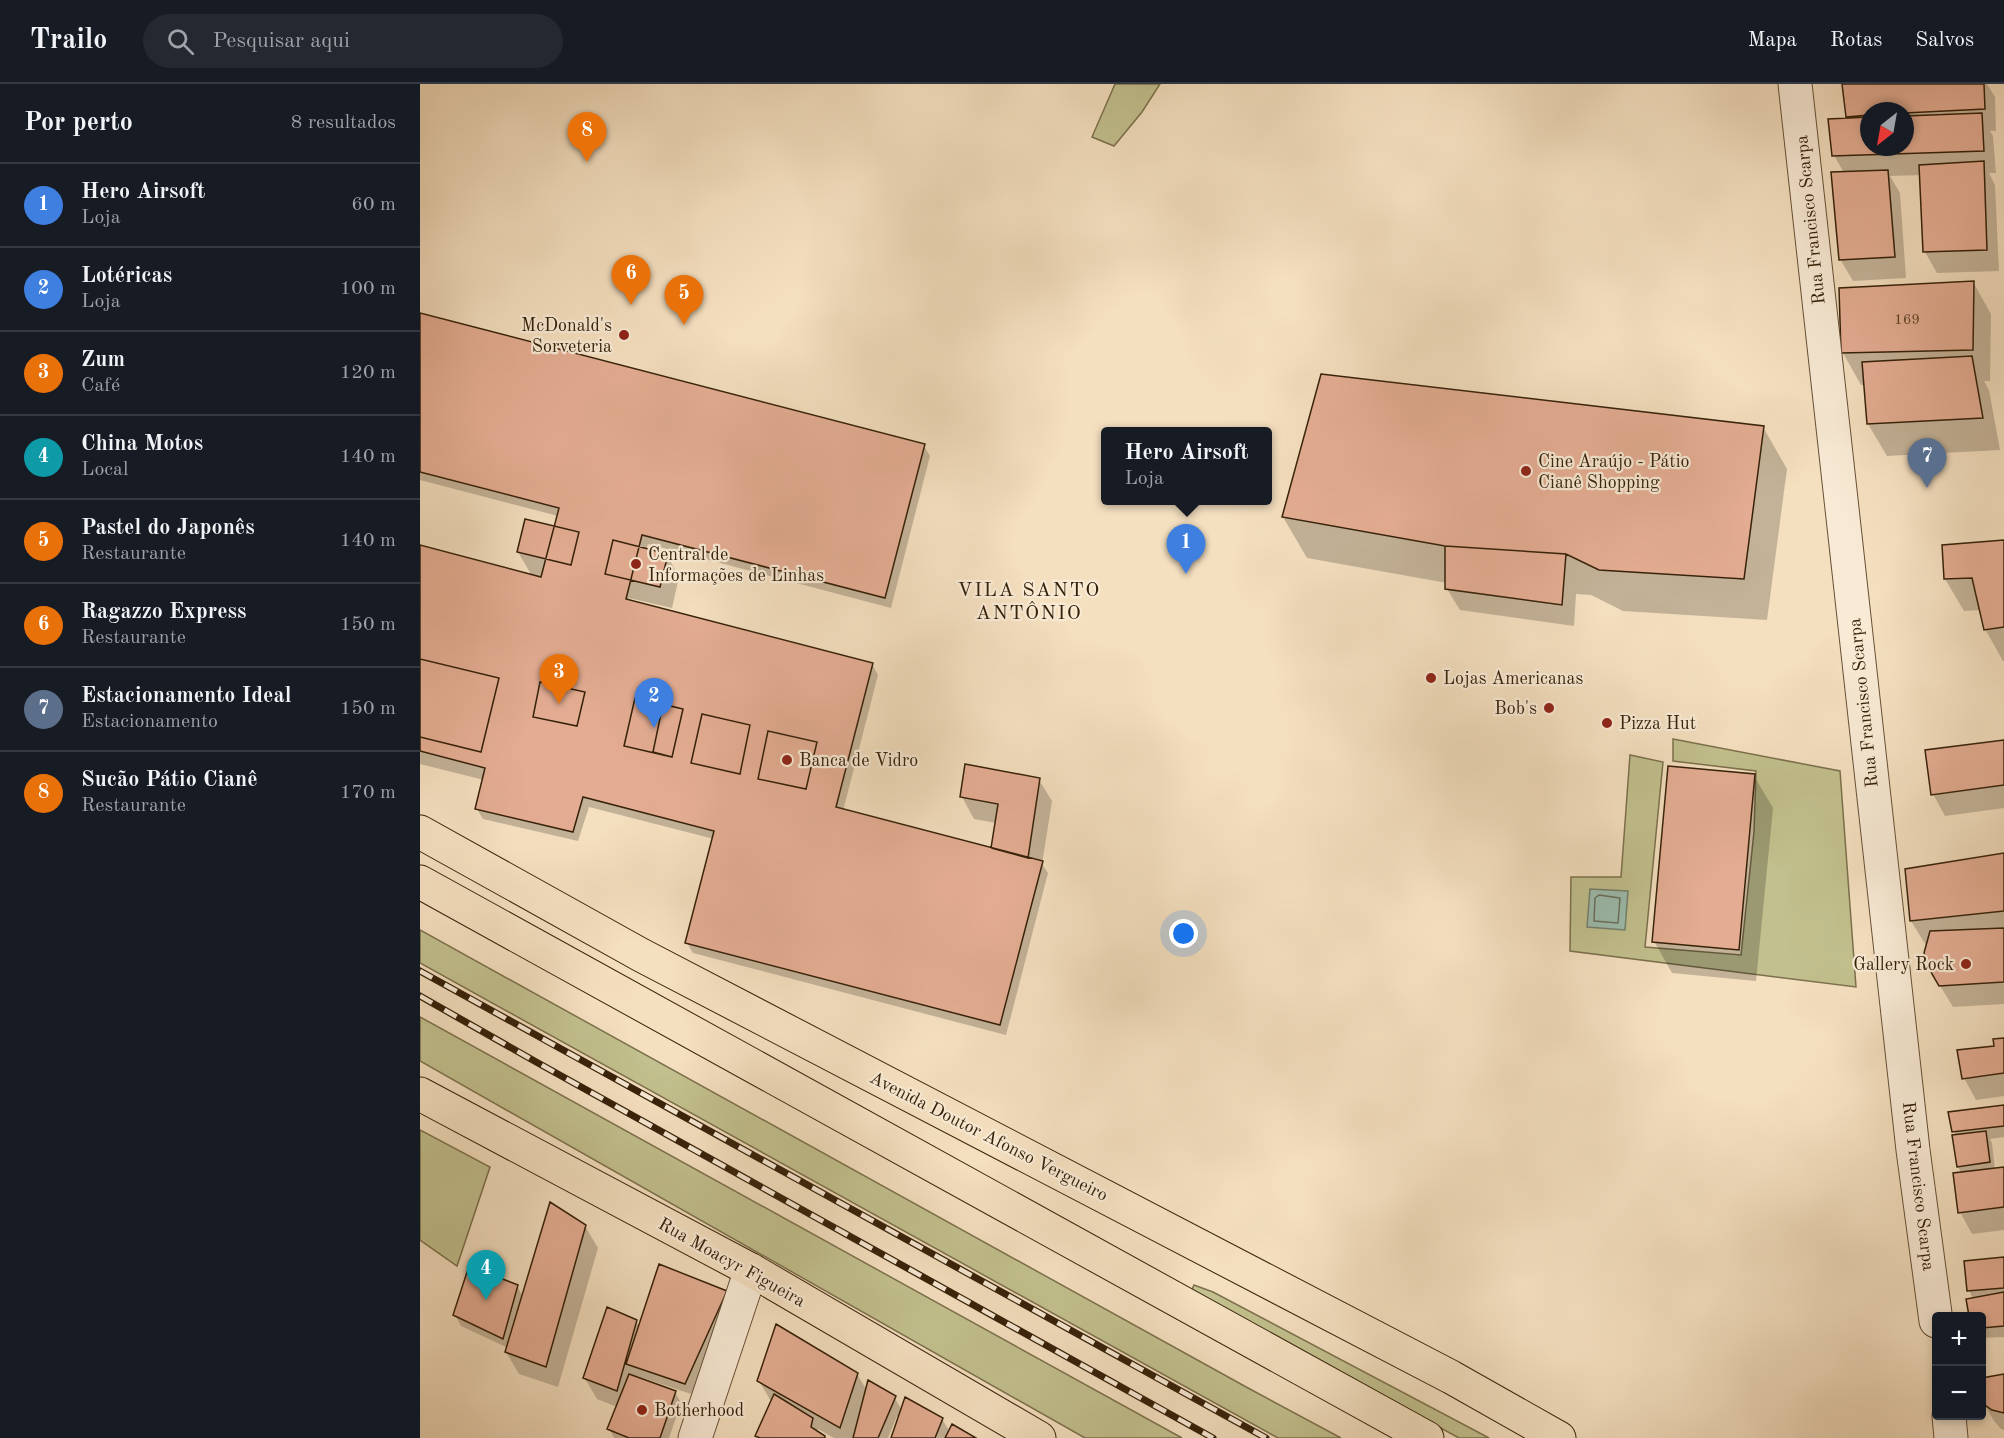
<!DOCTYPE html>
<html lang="pt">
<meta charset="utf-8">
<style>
:root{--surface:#171b24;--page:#242831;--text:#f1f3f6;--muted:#9ea1a6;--line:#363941;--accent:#0b8043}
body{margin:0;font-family:"Old Standard TT",serif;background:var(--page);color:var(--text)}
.controls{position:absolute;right:18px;bottom:18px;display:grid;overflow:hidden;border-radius:6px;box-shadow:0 3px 9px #0003}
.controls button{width:54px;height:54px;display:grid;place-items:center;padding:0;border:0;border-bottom:2px solid var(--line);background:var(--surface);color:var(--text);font:30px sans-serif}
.compass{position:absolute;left:1440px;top:18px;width:54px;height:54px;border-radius:50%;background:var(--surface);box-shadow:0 3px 9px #0003;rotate:211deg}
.you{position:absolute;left:764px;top:850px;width:21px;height:21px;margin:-15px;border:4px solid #fff;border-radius:50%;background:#1a73e8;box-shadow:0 0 0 9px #1a73e833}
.badge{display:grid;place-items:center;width:39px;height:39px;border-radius:50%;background:var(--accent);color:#fff;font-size:20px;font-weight:700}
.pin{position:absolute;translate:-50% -50px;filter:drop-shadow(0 2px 3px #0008)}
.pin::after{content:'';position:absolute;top:32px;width:21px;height:18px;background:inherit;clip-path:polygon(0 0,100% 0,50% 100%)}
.popup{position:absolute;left:681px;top:343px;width:171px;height:78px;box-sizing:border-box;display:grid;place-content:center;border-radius:6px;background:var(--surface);filter:drop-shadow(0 2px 4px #0005);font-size:20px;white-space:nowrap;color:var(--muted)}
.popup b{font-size:22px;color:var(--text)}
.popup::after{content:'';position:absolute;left:50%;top:100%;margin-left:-12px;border:12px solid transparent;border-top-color:var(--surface)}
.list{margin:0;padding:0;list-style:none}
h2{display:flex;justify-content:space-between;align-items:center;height:78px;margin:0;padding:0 24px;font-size:26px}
h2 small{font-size:20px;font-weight:400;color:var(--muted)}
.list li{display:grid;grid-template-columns:39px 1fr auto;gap:18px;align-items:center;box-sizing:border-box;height:84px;padding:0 24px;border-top:2px solid var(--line)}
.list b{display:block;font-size:22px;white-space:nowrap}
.list p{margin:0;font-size:20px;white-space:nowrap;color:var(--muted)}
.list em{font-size:20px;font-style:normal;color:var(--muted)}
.icon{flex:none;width:33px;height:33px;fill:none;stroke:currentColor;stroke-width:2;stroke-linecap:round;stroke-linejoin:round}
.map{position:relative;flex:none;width:1584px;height:1354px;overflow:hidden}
header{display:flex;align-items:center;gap:36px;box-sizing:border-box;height:84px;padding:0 30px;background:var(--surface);border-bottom:2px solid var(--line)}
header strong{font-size:28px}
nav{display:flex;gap:33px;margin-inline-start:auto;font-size:21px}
.search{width:420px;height:54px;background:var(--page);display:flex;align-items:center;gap:15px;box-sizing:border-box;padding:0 21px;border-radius:33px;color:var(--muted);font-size:22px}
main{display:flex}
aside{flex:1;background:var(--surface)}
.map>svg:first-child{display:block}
.green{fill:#c2c08e;stroke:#7c704c;stroke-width:1.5}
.water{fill:#9cbdaf;stroke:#737f6d;stroke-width:1.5}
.shadow{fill:#0003;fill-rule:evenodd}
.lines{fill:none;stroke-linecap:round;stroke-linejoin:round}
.shore{stroke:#696f5c;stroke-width:1.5}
.building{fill:#e4ad93;stroke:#362109;stroke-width:1.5}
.minor-casing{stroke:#665036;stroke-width:35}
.major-casing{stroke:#362109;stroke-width:35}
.minor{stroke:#f8ead5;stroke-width:33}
.major{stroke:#f4dfbf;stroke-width:33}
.rail-casing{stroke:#362109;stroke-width:7}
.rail{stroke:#f8ead5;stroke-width:4.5;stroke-dasharray:14;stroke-linecap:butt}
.poi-dot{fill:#8f2418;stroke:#f8ead5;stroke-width:2}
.labels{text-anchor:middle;stroke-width:4.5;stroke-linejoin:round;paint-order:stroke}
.number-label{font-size:15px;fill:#62442c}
.street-label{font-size:18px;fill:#362109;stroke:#f8ead5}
.poi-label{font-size:18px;fill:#362109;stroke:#f8ead5;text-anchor:start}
.neighbourhood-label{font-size:20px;letter-spacing:1.5px;fill:#362109;stroke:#f8ead5}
</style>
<header>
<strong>Trailo</strong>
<div class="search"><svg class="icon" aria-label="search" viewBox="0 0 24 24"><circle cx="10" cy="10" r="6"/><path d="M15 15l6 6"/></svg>Pesquisar aqui</div>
<nav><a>Mapa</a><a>Rotas</a><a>Salvos</a></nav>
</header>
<main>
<aside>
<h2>Por perto<small>8 resultados</small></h2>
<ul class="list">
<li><span class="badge" style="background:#3f7fe0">1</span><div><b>Hero Airsoft</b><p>Loja</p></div><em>60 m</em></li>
<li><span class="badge" style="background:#3f7fe0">2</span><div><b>Lotéricas</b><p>Loja</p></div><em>100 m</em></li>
<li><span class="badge" style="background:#e8710a">3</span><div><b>Zum</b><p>Café</p></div><em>120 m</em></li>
<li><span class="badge" style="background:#0f9aa8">4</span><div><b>China Motos</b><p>Local</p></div><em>140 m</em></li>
<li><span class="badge" style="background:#e8710a">5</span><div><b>Pastel do Japonês</b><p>Restaurante</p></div><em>140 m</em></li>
<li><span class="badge" style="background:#e8710a">6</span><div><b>Ragazzo Express</b><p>Restaurante</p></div><em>150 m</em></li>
<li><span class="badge" style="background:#5c6f8a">7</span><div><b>Estacionamento Ideal</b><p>Estacionamento</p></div><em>150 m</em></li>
<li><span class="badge" style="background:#e8710a">8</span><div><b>Sucão Pátio Cianê</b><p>Restaurante</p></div><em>170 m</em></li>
</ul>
</aside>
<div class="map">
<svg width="1584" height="1354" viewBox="0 0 1584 1354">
<rect width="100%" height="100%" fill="#f4dfbf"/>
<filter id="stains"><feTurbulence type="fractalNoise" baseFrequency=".00333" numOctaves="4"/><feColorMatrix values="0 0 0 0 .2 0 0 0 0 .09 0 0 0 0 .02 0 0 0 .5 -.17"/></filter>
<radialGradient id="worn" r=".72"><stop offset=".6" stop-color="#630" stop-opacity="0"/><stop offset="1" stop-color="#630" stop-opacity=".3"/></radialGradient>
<path class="green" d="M 695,0 L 740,0 L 722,28 L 694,62 L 672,53 Z
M 1253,655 L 1420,687 L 1436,903 L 1150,867 L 1151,793 L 1201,793 L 1210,671 L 1243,678 L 1225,863 L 1321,871 L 1334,748 L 1336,687 L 1253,677 Z
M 0,846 L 828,1304 L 921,1354 L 858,1354 L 0,879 Z
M 0,933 L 762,1354 L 665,1354 L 0,977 Z
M 0,1046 L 70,1083 L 37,1182 L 0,1156 Z
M 774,1201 L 793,1208 L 1069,1354 L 1039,1354 L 771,1208 Z"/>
<path class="water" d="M 1170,805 L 1208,807 L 1205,846 L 1167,843 Z"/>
<path class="shadow" d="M 1423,0 L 1567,0 L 1575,13 L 1576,47 L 1570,47 L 1573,52 L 1576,89 L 1569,89 L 1575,101 L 1579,187 L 1517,189 L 1505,168 L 1501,91 L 1470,92 L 1480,109 L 1486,194 L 1433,197 L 1420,175 L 1424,89 L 1414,71 L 1429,35 ZM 1449,27 L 1485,27 L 1485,63 L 1449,63 Z
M 1553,198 L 1571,230 L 1570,297 L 1564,297 L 1569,306 L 1580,366 L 1467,372 L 1448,340 L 1445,301 L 1441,301 L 1423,269 Z
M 0,230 L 504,362 L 510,372 L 471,524 L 228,460 L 226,466 L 247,471 L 259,493 L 252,524 L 209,514 L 208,517 L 452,580 L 458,591 L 423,727 L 572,765 L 576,739 L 554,735 L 542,713 L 619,696 L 632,717 L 622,780 L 628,789 L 586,951 L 273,869 L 267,859 L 294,755 L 169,723 L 158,757 L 63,735 L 57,725 L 64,696 L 0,680 L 0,463 L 112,492 L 98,468 L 135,444 L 138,432 L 0,396 Z
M 1343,343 L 1367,385 L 1347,536 L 1203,527 L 1171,511 L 1156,510 L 1154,542 L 1040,526 L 1027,505 L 1027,499 L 887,474 L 863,433 Z
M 1584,458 L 1584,577 L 1583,577 L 1565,545 L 1561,526 L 1544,527 L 1525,495 Z
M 1584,657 L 1584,724 L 1525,732 L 1513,710 Z
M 1334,692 L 1353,724 L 1336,897 L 1252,889 L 1234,857 Z
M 1584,770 L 1584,920 L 1533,923 L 1513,890 L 1507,863 L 1491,837 Z
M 1584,956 L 1584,1012 L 1556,1016 L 1544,994 Z
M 1584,1022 L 1584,1053 L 1570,1055 L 1572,1059 L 1575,1086 L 1584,1084 L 1584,1146 L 1552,1150 L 1540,1128 L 1542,1090 L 1538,1083 L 1536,1052 L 1530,1029 Z
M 165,1142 L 178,1164 L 138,1303 L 99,1290 L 86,1268 L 88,1264 L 41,1242 L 35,1231 L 97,1202 L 103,1213 Z
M 1584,1175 L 1584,1253 L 1562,1254 L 1562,1232 L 1550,1232 L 1548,1216 L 1553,1215 L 1549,1206 Z
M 306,1208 L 312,1218 L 271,1310 L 217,1292 L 216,1294 L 255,1308 L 261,1319 L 249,1354 L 194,1354 L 189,1344 L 197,1323 L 177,1315 L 164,1293 L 216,1237 L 220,1244 Z
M 437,1290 L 447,1307 L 474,1313 L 482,1326 L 522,1335 L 530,1348 L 553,1354 L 472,1354 L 480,1332 L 477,1332 L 468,1354 L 414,1354 L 398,1345 L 397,1349 L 405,1354 L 338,1354 L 337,1352 L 352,1319 L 339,1297 Z
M 1584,1292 L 1584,1346 L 1581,1345 L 1574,1337 L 1562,1316 L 1562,1296 Z"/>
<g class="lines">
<path class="shore" d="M 1179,811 L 1200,814 L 1198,839 L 1174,837 L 1175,814 Z"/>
</g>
<path class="building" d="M 1422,0 L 1564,0 L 1565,25 L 1485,29 L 1485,27 L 1449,27 L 1449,31 L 1426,33 Z
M 1562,29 L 1564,67 L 1412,72 L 1408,35 L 1449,33 L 1449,63 L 1485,63 L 1485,32 Z
M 1564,77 L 1567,166 L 1503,168 L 1499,81 Z
M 1468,86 L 1475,173 L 1419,176 L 1411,88 Z
M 1554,197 L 1553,266 L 1421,269 L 1419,204 Z
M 0,229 L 505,360 L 465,514 L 222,451 L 206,515 L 453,579 L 416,723 L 623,777 L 580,941 L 265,859 L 294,747 L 163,713 L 153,748 L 55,725 L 65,684 L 0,667 L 0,461 L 121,493 L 139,424 L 0,388 Z
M 1552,272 L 1563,334 L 1447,340 L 1442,278 Z
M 901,290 L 1344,342 L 1324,495 L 1179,486 L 1146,470 L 1025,462 L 862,433 Z
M 105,435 L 159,448 L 151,481 L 97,468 Z
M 193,456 L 248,470 L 240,503 L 185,490 Z
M 1584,456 L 1584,543 L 1564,546 L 1552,494 L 1524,495 L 1522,461 Z
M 1025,462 L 1146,470 L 1142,521 L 1025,505 Z
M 0,575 L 79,594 L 61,668 L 0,653 Z
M 120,598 L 165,608 L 157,642 L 113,633 Z
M 215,614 L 263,625 L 252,673 L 204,662 Z
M 243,620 L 263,625 L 252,673 L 233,668 Z
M 282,630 L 330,641 L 320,690 L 271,679 Z
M 348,647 L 397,658 L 386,705 L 338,695 Z
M 1584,656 L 1584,701 L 1511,711 L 1505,666 Z
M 545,680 L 620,694 L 608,774 L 571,764 L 578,720 L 540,713 Z
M 1248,682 L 1335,690 L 1319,866 L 1232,858 Z
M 1584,769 L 1584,827 L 1490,837 L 1485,785 Z
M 1584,844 L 1584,898 L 1519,902 L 1512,890 L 1504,869 L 1510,847 Z
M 1584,954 L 1584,989 L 1542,995 L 1537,966 L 1574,962 L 1573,955 Z
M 1584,1021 L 1584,1042 L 1532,1048 L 1528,1028 Z
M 1566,1047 L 1570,1078 L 1537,1083 L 1532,1051 Z
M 1584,1083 L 1584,1123 L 1538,1129 L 1533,1089 Z
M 130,1118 L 166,1141 L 126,1283 L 85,1268 Z
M 1584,1173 L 1584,1204 L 1547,1207 L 1544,1177 Z
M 239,1180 L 307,1207 L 265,1300 L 206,1280 Z
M 49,1182 L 98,1201 L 83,1255 L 33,1231 Z
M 1584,1208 L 1584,1242 L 1562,1244 L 1562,1232 L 1549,1232 L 1546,1215 Z
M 187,1223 L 217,1236 L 197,1307 L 163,1294 Z
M 356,1240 L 438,1289 L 420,1344 L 337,1297 Z
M 209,1290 L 256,1307 L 240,1354 L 209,1354 L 187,1345 Z
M 1584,1290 L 1584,1329 L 1572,1326 L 1562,1319 L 1562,1294 Z
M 448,1296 L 476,1312 L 458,1354 L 433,1354 Z
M 354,1310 L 393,1334 L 391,1343 L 405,1352 L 405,1354 L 340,1354 L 335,1352 Z
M 485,1313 L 523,1334 L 515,1354 L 471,1354 Z
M 532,1340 L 556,1354 L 525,1354 Z"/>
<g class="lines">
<g class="minor-casing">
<path id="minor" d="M 1375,0 L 1493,1066 L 1516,1237
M 1529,1332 L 1531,1354
M 275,1354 L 331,1186"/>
</g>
<g class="major-casing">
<path id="major" d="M 0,748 L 221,871 L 1031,1293 L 1139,1354
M 0,798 L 1007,1354
M 0,1010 L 331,1186 L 619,1354"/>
</g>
<use href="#minor" class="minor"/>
<use href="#major" class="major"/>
<g class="rail-casing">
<path id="rail" d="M 0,887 L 846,1354
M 0,912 L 118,979 L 793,1354"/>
</g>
<use href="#rail" class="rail"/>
</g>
<g class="poi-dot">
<circle cx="204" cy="251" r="6"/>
<circle cx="1106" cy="387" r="6"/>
<circle cx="216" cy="480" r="6"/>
<circle cx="1011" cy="594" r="6"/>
<circle cx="1129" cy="624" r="6"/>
<circle cx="1187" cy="639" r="6"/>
<circle cx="367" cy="676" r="6"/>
<circle cx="1546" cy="880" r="6"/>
<circle cx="222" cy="1326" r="6"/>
</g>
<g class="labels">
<g class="number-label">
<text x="1487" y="240">169</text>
</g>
<g class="street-label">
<text transform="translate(1390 136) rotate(-96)" y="6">Rua Francisco Scarpa</text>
<text transform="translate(1443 619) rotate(-96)" y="6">Rua Francisco Scarpa</text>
<text transform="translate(569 1052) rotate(27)" y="6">Avenida Doutor Afonso Vergueiro</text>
<text transform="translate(1499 1102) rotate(83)" y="6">Rua Francisco Scarpa</text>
<text transform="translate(312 1178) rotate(29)" y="6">Rua Moacyr Figueira</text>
</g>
<g class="poi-label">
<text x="192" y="247" text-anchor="end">McDonald's<tspan x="192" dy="21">Sorveteria</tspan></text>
<text x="1118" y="383">Cine Araújo - Pátio<tspan x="1118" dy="21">Cianê Shopping</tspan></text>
<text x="228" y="476">Central de<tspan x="228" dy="21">Informações de Linhas</tspan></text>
<text x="1023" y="600">Lojas Americanas</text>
<text x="1117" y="630" text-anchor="end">Bob's</text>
<text x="1199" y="645">Pizza Hut</text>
<text x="379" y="682">Banca de Vidro</text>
<text x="1534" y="886" text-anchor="end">Gallery Rock</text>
<text x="234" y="1332">Botherhood</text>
</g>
<g class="neighbourhood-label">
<text x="609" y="512">VILA SANTO<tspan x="609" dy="23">ANTÔNIO</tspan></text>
</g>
</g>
<rect width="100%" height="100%" filter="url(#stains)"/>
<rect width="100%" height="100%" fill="url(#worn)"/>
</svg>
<div class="controls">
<button>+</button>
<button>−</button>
</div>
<svg class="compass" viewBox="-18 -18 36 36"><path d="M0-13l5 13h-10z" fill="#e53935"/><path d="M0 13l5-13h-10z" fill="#9ea1a6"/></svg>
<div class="you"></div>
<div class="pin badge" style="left:766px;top:490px;background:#3f7fe0">1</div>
<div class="popup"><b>Hero Airsoft</b>Loja</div>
<div class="pin badge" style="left:234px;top:644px;background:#3f7fe0">2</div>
<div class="pin badge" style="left:139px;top:620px;background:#e8710a">3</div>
<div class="pin badge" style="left:66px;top:1216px;background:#0f9aa8">4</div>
<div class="pin badge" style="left:264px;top:241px;background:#e8710a">5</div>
<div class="pin badge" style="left:211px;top:221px;background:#e8710a">6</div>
<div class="pin badge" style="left:1507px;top:404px;background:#5c6f8a">7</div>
<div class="pin badge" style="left:167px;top:78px;background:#e8710a">8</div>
</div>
</main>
